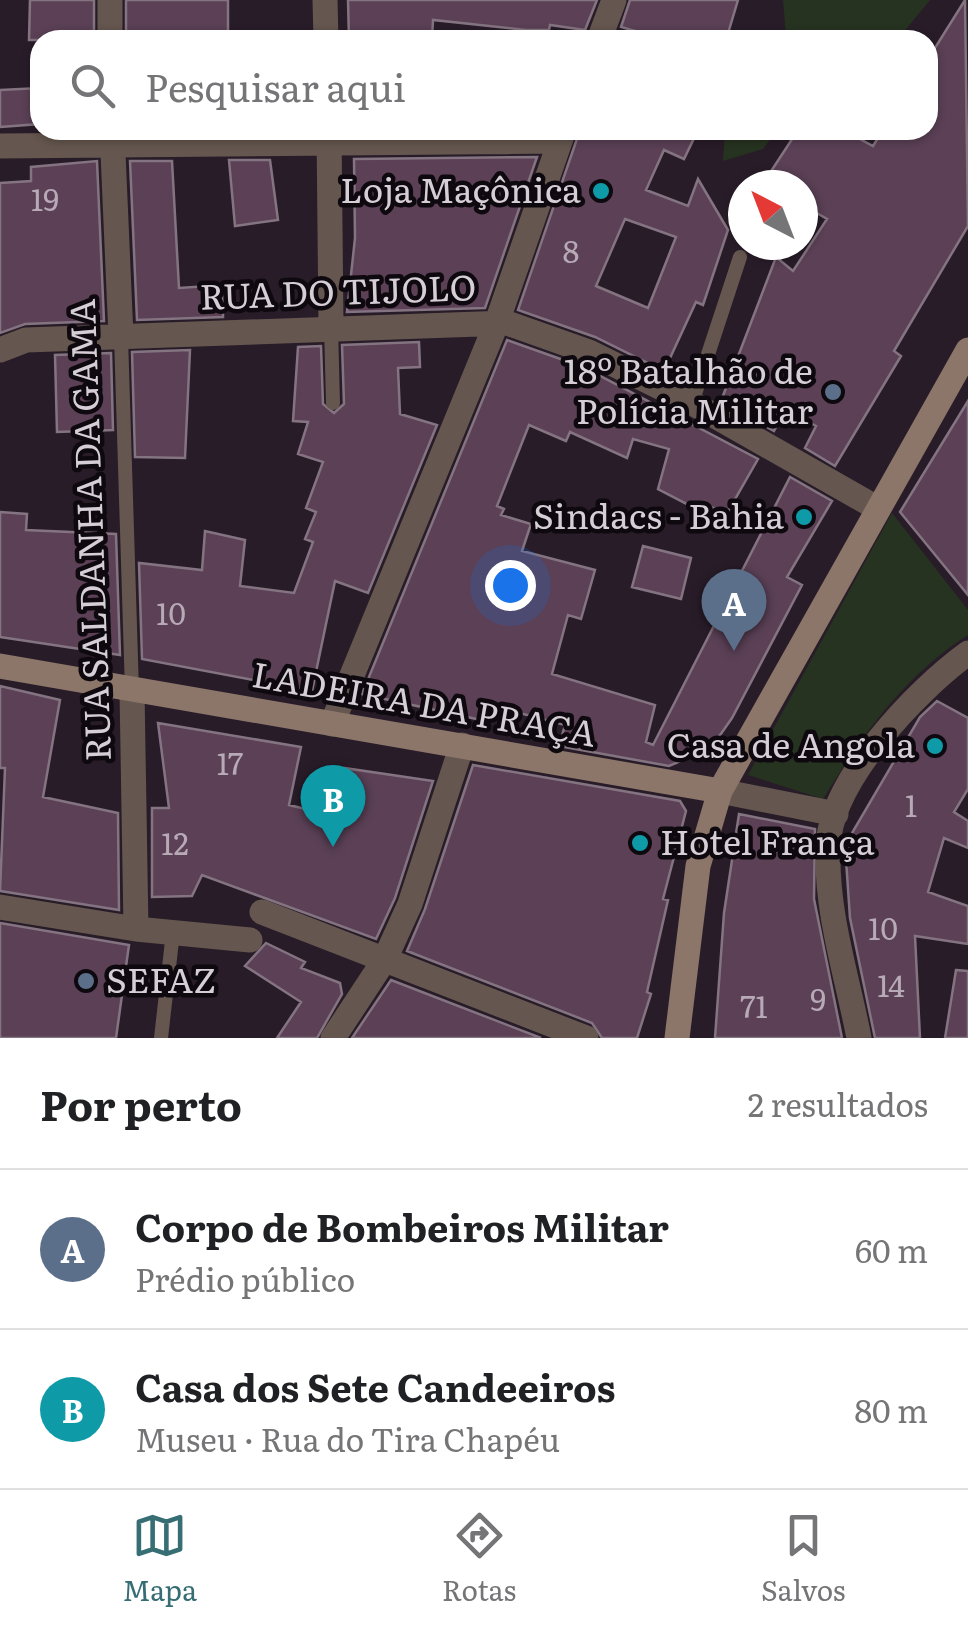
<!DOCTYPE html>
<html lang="pt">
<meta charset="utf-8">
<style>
:root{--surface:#fff;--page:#f6f6f6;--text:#202124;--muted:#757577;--line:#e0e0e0;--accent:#366e73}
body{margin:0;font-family:Literata,serif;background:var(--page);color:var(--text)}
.compass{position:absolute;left:728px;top:170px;width:90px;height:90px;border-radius:50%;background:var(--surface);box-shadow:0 2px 8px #0004;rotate:318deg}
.you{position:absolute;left:510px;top:585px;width:35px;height:35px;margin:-25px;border:8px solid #fff;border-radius:50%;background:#1a73e8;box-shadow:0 0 0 15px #1a73e833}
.badge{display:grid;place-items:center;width:65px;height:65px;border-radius:50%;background:var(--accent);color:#fff;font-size:32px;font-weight:700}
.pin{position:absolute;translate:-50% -82px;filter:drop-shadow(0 2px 5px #0008)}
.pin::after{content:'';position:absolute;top:52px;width:35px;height:30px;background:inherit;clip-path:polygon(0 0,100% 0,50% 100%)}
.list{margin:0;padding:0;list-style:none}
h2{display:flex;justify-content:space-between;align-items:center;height:130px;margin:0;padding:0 40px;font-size:42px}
h2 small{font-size:32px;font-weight:400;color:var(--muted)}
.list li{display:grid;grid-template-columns:65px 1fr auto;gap:30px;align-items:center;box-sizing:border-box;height:160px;padding:0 40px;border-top:2px solid var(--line)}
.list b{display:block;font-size:38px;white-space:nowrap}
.list p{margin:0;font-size:32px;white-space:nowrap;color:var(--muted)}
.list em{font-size:32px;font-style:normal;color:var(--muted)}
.icon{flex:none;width:55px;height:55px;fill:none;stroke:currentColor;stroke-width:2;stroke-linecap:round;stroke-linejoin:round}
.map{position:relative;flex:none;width:968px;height:1038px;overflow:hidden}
.search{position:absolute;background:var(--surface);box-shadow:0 2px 8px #0004;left:30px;right:30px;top:30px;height:110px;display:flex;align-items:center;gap:25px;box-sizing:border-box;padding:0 35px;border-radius:30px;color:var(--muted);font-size:38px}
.sheet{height:450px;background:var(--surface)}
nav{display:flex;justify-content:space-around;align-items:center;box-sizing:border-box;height:140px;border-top:2px solid var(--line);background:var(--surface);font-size:28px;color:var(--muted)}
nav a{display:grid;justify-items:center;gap:5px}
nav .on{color:var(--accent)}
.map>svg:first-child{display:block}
.green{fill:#273321}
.building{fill:#5b4056;stroke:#847481;stroke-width:2.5;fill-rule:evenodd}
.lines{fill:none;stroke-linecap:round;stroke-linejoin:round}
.lane{stroke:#65574f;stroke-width:14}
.street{stroke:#65574f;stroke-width:25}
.secondary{stroke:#8c7569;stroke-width:25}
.culture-dot{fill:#0f9aa8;stroke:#0e090e;stroke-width:4}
.service-dot{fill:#5c6f8a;stroke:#0e090e;stroke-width:4}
.labels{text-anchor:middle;stroke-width:9;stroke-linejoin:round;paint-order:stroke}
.number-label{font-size:30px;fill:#b7aab6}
.poi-label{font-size:35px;fill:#d6ced6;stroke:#0e090e;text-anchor:end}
.street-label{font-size:35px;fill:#d6ced6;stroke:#0e090e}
</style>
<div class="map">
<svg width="968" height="1038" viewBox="0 0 968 1038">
<rect width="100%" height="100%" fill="#281c28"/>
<path class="green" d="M 783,0 L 930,0 L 897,40 L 751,40 L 786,35 Z
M 725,130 L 777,130 L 763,149 L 723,161 Z
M 892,513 L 968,610 L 968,635 C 903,677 863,734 823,799 L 748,775 Z"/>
<path class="building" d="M 30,0 L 94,0 L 94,40 L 29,40 Z
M 126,0 L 228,0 L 228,40 L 126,40 Z
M 348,0 L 597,0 L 585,30 L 550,25 L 549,30 L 526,30 L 433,20 L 432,40 L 349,40 Z
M 630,0 L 738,0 L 726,40 L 666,40 L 621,27 Z
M 965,0 L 968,226 L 894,351 L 901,356 L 835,466 L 805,448 L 816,426 L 785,410 L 774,431 L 721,401 L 776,257 L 793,271 L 827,219 L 803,205 L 803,185 L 762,185 L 798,130 L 843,130 L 873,146 L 883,130 L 928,130 L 928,59 Z
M 40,88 L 40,124 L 0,127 L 0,90 Z
M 580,130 L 698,130 L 684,159 L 664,150 L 646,190 L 688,206 L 698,179 L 728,230 L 703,305 L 696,302 L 664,371 L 595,337 L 518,310 ZM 625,219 L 676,237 L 648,308 L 596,286 Z
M 537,157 L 485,308 L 347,312 L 355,238 L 354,159 Z
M 229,160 L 270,160 L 278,220 L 235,226 Z
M 97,161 L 104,321 L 25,324 L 0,333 L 0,183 L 31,181 L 31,167 Z
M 130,161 L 172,161 L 179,288 L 223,285 L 223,317 L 137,320 Z
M 507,340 L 583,367 L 758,459 L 726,515 L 706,504 L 702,512 L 658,489 L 669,449 L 633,439 L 627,458 L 570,432 L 566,441 L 529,425 L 497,506 L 504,509 L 501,515 L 531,524 L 522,551 L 595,570 L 581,619 L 568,615 L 552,674 L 655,705 L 646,742 L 653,745 L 790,477 L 832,501 L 787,577 L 802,585 L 732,718 L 711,748 L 669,766 L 559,746 L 565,725 L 485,704 L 481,720 L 362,694 Z
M 419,342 L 420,367 L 398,368 L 400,414 L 437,425 L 368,593 L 335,581 L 312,691 L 142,659 L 139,563 L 202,570 L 205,531 L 245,540 L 240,586 L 294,593 L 313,542 L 305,539 L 316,512 L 306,508 L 323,462 L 298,454 L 308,422 L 293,421 L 298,347 L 321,346 L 323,404 L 334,413 L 344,404 L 342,345 Z
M 190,350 L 185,458 L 135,457 L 132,352 Z
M 111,353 L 113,430 L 57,432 L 55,355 Z
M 968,401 L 968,595 L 900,512 Z
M 0,512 L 27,514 L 26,530 L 116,534 L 120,655 L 0,637 Z
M 643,546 L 691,558 L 681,599 L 632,587 Z
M 0,686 L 60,700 L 43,797 L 118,813 L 119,910 L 0,891 L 5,768 L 0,768 Z
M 937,701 L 968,718 L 968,789 L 954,812 L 968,821 L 968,848 L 944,838 L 928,892 L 968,906 L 968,944 L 915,936 L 920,1038 L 875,1038 L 850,918 L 845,845 L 920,717 Z
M 158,723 L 301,747 L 289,805 L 314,811 L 317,801 L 331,807 L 344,768 L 433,781 L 395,898 L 376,939 L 202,875 L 192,896 L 152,897 L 152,808 L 169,808 Z
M 473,765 L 680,801 L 686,811 L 663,899 L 668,900 L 647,992 L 651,994 L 637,1038 L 602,1038 L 592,1023 L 407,951 L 425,909 Z
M 739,814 L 815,829 L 814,899 L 842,1038 L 715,1038 L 724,913 Z
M 0,923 L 129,945 L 116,1038 L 0,1038 Z
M 266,943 L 305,962 L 301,968 L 340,983 L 342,994 L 317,1038 L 277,1038 L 301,1002 L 245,966 Z
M 956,970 L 968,971 L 968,1038 L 945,1038 Z
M 391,980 L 541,1038 L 352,1038 Z"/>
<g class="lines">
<path class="lane" d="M 331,327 L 333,403
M 121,337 L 132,691
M 692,403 L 740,257
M 161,1038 L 173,932"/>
<path class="street" d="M 110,0 L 110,40
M 325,0 L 326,40
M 599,40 L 614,0
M 112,130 L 121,337
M 329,130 L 331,327
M 0,146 L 560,141
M 0,350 L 26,340 L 507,323 L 589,352 L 692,403 L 877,508
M 132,691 L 136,929
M 332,724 L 497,322 L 564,130
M 720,791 L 836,814
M 0,907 L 136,929 L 250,940
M 262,912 L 586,1038
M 333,1038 L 385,959 L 410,904 L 462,745
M 859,1038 C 847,975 826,914 828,848 C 829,781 917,690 968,653"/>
<path class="secondary" d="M 0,666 L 720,791
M 677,1038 L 698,866 L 720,791 L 968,350"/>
</g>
<g class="culture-dot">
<circle cx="601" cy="191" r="10"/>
<circle cx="804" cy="517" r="10"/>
<circle cx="935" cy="746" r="10"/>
<circle cx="640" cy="843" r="10"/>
</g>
<g class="service-dot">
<circle cx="833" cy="392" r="10"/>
<circle cx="86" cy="981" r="10"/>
</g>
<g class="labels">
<g class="number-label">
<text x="45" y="211">19</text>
<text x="571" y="263">8</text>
<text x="171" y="625">10</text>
<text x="230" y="775">17</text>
<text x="911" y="817">1</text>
<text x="175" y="855">12</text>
<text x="883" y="940">10</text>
<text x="891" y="997">14</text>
<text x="818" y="1011">9</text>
<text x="754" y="1018">71</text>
</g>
<g class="poi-label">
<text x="581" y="203">Loja Maçônica</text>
<text x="813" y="384">18º Batalhão de<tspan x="813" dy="40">Polícia Militar</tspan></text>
<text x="784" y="529">Sindacs - Bahia</text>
<text x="915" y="758">Casa de Angola</text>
<text x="660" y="855" text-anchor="start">Hotel França</text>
<text x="106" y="993" text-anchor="start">SEFAZ</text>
</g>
<g class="street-label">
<text transform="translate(338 293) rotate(-2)" y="12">RUA DO TIJOLO</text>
<text transform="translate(91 530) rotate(-92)" y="12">RUA SALDANHA DA GAMA</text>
<text transform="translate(424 705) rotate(10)" y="12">LADEIRA DA PRAÇA</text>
</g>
</g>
</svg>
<svg class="compass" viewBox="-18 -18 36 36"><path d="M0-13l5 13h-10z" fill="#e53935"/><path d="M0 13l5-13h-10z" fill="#757577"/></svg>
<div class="you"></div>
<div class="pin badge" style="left:734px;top:651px;background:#5c6f8a">A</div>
<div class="pin badge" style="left:333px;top:847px;background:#0f9aa8">B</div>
<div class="search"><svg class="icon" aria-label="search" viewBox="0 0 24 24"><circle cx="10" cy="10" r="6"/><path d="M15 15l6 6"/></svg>Pesquisar aqui</div>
</div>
<section class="sheet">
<h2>Por perto<small>2 resultados</small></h2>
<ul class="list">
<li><span class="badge" style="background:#5c6f8a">A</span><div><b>Corpo de Bombeiros Militar</b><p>Prédio público</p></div><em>60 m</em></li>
<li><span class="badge" style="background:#0f9aa8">B</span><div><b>Casa dos Sete Candeeiros</b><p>Museu · Rua do Tira Chapéu</p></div><em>80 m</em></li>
</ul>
</section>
<nav>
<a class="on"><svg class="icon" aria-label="map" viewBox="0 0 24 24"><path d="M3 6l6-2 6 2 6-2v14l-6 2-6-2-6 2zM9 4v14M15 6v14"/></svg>Mapa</a>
<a><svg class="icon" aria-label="directions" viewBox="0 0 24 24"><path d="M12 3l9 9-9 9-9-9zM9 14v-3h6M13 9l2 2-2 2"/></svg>Rotas</a>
<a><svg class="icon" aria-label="saved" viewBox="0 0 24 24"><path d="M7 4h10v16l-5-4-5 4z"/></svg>Salvos</a>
</nav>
